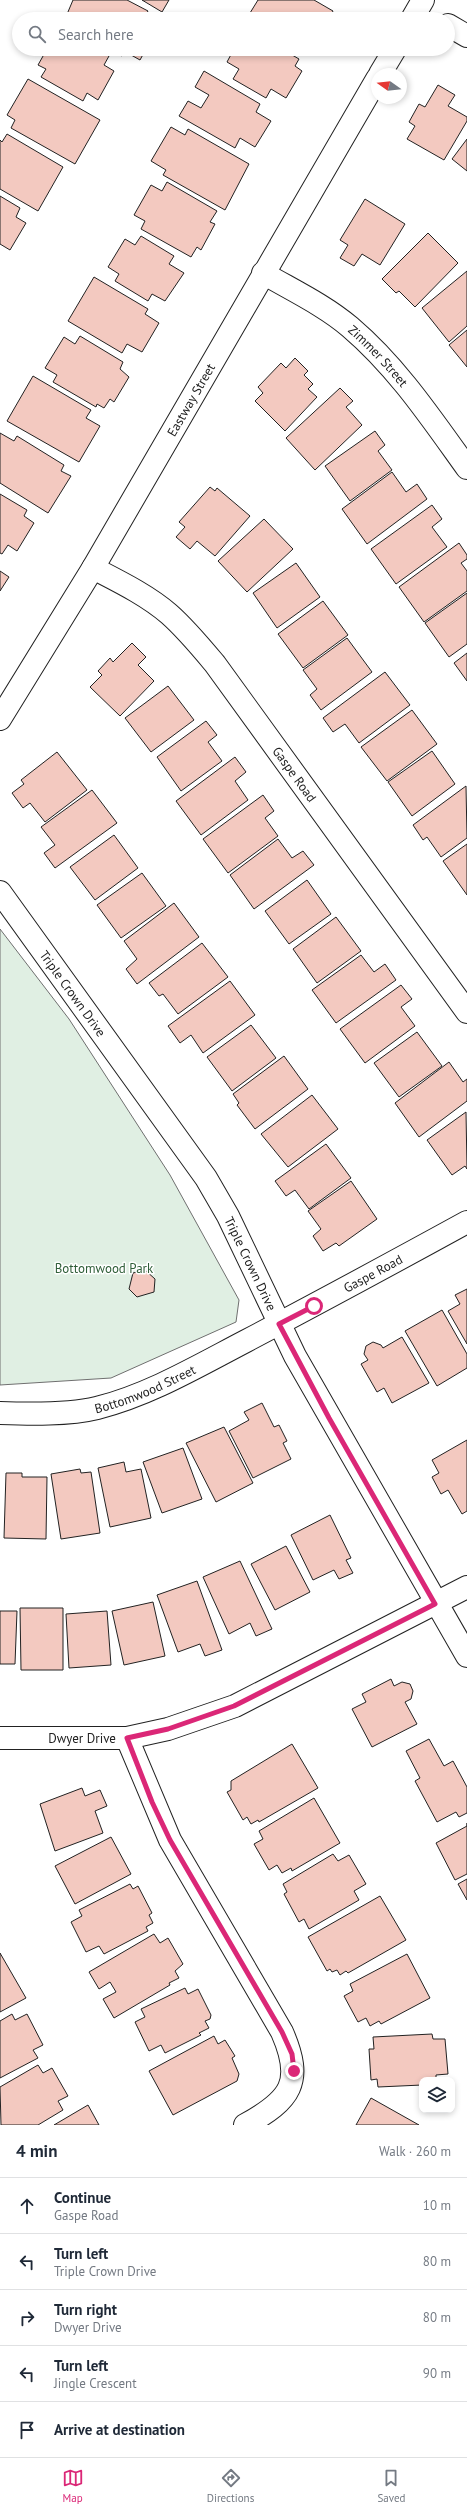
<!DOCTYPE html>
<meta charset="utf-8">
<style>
:root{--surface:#fff;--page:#f6f6f7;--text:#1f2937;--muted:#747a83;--line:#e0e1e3;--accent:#db2777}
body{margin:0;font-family:"PT Sans",sans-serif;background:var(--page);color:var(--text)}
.controls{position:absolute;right:12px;bottom:12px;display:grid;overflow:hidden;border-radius:8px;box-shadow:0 2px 6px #0003}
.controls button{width:36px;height:36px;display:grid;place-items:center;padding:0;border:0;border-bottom:1px solid var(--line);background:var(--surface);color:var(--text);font:20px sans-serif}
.compass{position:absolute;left:371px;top:68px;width:36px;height:36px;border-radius:50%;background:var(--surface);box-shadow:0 2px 6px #0003;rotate:285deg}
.stop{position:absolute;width:12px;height:12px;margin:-9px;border:3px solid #db2777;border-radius:50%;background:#fff}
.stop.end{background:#db2777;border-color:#fff;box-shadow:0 1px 4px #0008}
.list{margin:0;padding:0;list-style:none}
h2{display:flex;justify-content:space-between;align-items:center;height:52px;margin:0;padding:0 16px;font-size:17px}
h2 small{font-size:13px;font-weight:400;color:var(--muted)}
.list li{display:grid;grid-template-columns:26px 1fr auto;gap:12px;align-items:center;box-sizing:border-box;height:56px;padding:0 16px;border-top:1px solid var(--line)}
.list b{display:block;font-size:15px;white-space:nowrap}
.list p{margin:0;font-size:13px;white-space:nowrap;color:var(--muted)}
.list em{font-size:13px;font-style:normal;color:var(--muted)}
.icon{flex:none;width:22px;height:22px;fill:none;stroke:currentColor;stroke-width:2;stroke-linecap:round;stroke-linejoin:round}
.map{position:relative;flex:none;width:467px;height:2125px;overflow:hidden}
.search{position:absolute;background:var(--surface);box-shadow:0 2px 6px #0003;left:12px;right:12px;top:12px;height:44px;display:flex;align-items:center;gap:10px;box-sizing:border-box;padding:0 14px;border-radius:22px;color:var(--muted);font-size:15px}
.sheet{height:332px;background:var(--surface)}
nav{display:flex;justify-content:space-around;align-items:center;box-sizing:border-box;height:56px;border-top:1px solid var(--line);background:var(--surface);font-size:11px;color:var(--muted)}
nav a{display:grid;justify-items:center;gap:2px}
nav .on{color:var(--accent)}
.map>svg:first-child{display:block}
.green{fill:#e0efe3;stroke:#6f6f6f}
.building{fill:#f3c9c0;stroke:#222}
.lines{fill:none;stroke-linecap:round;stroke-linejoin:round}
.minor-casing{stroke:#222;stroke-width:24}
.minor{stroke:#fff;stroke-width:22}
.route{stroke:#db2777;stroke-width:5}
.labels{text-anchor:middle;stroke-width:3;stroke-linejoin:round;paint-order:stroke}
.street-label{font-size:13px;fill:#222;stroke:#fff}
.park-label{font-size:13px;fill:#2f5e38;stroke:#fff}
</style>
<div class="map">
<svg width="467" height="2125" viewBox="0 0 467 2125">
<rect width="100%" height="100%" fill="#fff"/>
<path class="green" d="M 0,929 L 69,1019 L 170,1175 L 239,1300 L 236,1322 L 111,1378 L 0,1385 Z"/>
<path class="building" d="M 73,0 L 127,0 L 148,11 L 145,16 L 150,19 L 65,19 Z
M 142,0 L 169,0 L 162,12 Z
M 258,0 L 314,0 L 333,11 L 329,19 L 261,19 L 250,13 Z
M 47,49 L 96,49 L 109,56 L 104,65 L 114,71 L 98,100 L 87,93 L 83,101 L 41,77 L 46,69 L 38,65 Z
M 110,49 L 146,49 L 140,60 L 124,51 L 122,56 Z
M 234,49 L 282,49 L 299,59 L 295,66 L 302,71 L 286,98 L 271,89 L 266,98 L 233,79 L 239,69 L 227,62 Z
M 204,71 L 260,104 L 256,112 L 271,121 L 255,147 L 240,138 L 235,148 L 179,116 L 188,101 L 201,108 L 209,95 L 195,87 Z
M 28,79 L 100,120 L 75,164 L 11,128 L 15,120 L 7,115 Z
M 438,85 L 455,95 L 448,106 L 467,117 L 467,121 L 444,160 L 407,139 L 415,126 L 409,122 L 419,104 L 425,107 Z
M 171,127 L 185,135 L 188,129 L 249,164 L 225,210 L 163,175 L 166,170 L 151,161 Z
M 7,134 L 63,167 L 38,211 L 0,189 L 0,140 L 2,142 Z
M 467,139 L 467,171 L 452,159 Z
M 167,182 L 217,211 L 210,222 L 215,224 L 201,250 L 197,247 L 191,257 L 141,229 L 145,221 L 134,215 L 151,185 L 162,191 Z
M 0,196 L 20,208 L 16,217 L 26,223 L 10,250 L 0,244 Z
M 365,199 L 405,224 L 380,265 L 362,254 L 354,266 L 340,258 L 348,245 L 340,240 Z
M 428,233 L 458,263 L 415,307 L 399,291 L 396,293 L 382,279 Z
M 141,236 L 174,256 L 169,264 L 184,273 L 165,301 L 152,294 L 148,301 L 115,281 L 119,274 L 108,267 L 125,239 L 135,245 Z
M 467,271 L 467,326 L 449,342 L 422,308 Z
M 94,277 L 148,309 L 145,314 L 159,323 L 142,352 L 127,344 L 122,353 L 68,321 Z
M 467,330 L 467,367 L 449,345 Z
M 80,336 L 123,362 L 120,369 L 129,377 L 114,402 L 110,399 L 104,408 L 97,404 L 96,407 L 53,382 L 57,375 L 45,368 L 64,337 L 75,344 Z
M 295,358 L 308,371 L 304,375 L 313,384 L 308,389 L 317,397 L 285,431 L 255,401 L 263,393 L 258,387 L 281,363 L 286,368 Z
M 33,376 L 91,410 L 86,418 L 100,426 L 79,462 L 7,421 Z
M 340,388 L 353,401 L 346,407 L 362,425 L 315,470 L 286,438 Z
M 375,431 L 385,445 L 378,451 L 392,470 L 350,501 L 325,466 Z
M 0,433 L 14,441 L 17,436 L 64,465 L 61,471 L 71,476 L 48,513 L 0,483 Z
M 392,472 L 406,492 L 417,484 L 427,499 L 367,544 L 342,509 Z
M 210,487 L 215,491 L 217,488 L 250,516 L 215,556 L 197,541 L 190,549 L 176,537 L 185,527 L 179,522 Z
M 0,494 L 27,510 L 24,516 L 34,523 L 17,551 L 8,545 L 2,554 L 0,553 Z
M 432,505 L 442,519 L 432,527 L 447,547 L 396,584 L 371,549 Z
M 264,519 L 293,549 L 247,592 L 218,561 Z
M 459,543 L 467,555 L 467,559 L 461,563 L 467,571 L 467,591 L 424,622 L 399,587 Z
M 296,563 L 320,597 L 277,628 L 253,593 Z
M 0,571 L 9,577 L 0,591 Z
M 467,593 L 467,644 L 449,657 L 425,623 Z
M 323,601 L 348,635 L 303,668 L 278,634 Z
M 347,638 L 372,672 L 321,710 L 310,695 L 317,689 L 303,670 Z
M 132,643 L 146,657 L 138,665 L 154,681 L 120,716 L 90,687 L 102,675 L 98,671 L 110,658 L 113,662 Z
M 467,653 L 467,681 L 454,663 Z
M 385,672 L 410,705 L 359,743 L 345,724 L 333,732 L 323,718 Z
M 168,686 L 194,720 L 151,752 L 125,718 Z
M 412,710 L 437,744 L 387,781 L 361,747 Z
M 206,721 L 217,735 L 208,742 L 222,761 L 181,791 L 157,757 Z
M 432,751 L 455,784 L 412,816 L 388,782 Z
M 57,752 L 87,790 L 45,822 L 30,803 L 23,808 L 12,793 L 24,784 L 21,780 Z
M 235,757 L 246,772 L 235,781 L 248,800 L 201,835 L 176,801 Z
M 466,786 L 467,838 L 441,857 L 427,837 L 423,840 L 413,825 Z
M 92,790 L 117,823 L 55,868 L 44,853 L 55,845 L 41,827 Z
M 263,795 L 274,811 L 265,818 L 278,836 L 228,873 L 203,839 Z
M 114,835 L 138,868 L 95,900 L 70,867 Z
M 278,839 L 292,858 L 303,851 L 314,865 L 254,909 L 230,875 Z
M 467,844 L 467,895 L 443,861 Z
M 142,873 L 166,906 L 121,938 L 97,905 Z
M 307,880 L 331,914 L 289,944 L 265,911 Z
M 174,903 L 199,937 L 137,984 L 126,969 L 137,959 L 124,941 Z
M 336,917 L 361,951 L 317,983 L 293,949 Z
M 202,943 L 228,977 L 178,1014 L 163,994 L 159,996 L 149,983 Z
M 361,955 L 374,972 L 385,964 L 396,980 L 336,1023 L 312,990 Z
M 230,981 L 255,1015 L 203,1053 L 191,1035 L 180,1043 L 168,1026 Z
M 401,985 L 412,999 L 401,1007 L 415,1026 L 365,1063 L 340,1029 Z
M 251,1025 L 276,1058 L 232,1091 L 207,1057 Z
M 417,1032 L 442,1066 L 399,1097 L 374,1063 Z
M 284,1056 L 308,1089 L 255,1129 L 237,1105 L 239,1103 L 233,1094 Z
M 449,1062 L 463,1082 L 467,1079 L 467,1101 L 419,1137 L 395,1103 Z
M 312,1095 L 338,1129 L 288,1167 L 261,1134 Z
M 466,1112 L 467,1169 L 465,1166 L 452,1175 L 427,1140 Z
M 326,1144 L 351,1178 L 309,1209 L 295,1190 L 286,1196 L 275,1181 Z
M 351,1181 L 377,1219 L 339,1246 L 336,1243 L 323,1251 L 313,1236 L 321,1229 L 308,1211 Z
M 145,1270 L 155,1279 L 154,1292 L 137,1297 L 129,1289 L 133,1273 Z
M 467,1289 L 467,1344 L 448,1311 L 460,1304 L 455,1295 Z
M 442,1310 L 467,1354 L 467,1368 L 437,1386 L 405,1331 Z
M 402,1337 L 429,1383 L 392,1403 L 384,1388 L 377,1392 L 361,1364 L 368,1360 L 364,1354 L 366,1346 L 373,1342 L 381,1345 L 383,1348 Z
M 262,1403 L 274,1427 L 279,1425 L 287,1441 L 283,1443 L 291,1459 L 253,1478 L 229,1431 L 249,1420 L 244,1412 Z
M 224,1427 L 253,1483 L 216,1502 L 186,1443 Z
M 467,1440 L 467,1511 L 462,1514 L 448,1490 L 441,1494 L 432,1477 L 439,1473 L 432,1460 Z
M 183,1448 L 202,1499 L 162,1513 L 143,1462 Z
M 124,1462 L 126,1472 L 141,1469 L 151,1518 L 110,1527 L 98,1468 Z
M 80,1469 L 81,1473 L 91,1472 L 100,1533 L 61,1539 L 51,1474 Z
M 6,1473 L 22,1473 L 22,1477 L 47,1477 L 46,1539 L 4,1538 Z
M 330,1515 L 351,1558 L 346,1560 L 353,1573 L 339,1579 L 334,1570 L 313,1580 L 291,1535 Z
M 286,1546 L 310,1592 L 275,1610 L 251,1564 Z
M 240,1561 L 272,1629 L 256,1636 L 250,1623 L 229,1634 L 203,1577 Z
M 197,1581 L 222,1650 L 205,1656 L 200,1644 L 178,1652 L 157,1595 Z
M 153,1602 L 165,1656 L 124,1665 L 112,1611 Z
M 20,1608 L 63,1608 L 63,1670 L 21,1670 Z
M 0,1611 L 17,1611 L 15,1664 L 0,1664 Z
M 107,1611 L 111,1665 L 69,1668 L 66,1614 Z
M 391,1679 L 394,1686 L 402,1682 L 410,1684 L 413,1691 L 411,1699 L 405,1702 L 417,1724 L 372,1747 L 352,1709 L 366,1702 L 362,1694 Z
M 429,1739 L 444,1766 L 453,1761 L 467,1787 L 467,1813 L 459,1817 L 456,1812 L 437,1822 L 415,1781 L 420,1778 L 406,1751 Z
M 292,1744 L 318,1788 L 259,1822 L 258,1820 L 251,1824 L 247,1817 L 243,1820 L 227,1792 L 231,1790 L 231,1781 Z
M 82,1788 L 85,1796 L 100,1790 L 107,1806 L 95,1811 L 103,1833 L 55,1851 L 40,1804 Z
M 314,1798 L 340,1843 L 292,1871 L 291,1868 L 282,1873 L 277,1865 L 269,1870 L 254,1844 L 263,1839 L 259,1831 Z
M 467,1823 L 467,1874 L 455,1880 L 436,1843 L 467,1826 Z
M 111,1837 L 131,1874 L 75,1904 L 55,1866 Z
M 333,1854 L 338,1861 L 349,1855 L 366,1884 L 354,1891 L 359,1900 L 309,1929 L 304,1919 L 299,1922 L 284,1894 L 287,1892 L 283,1884 Z
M 467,1879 L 467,1900 L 458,1884 Z
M 130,1884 L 133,1889 L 138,1886 L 152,1913 L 149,1915 L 153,1923 L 146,1927 L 148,1931 L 104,1954 L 99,1946 L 86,1952 L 71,1922 L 82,1916 L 79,1910 Z
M 380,1896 L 406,1940 L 348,1973 L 346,1971 L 340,1975 L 337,1970 L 332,1972 L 330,1969 L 327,1971 L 308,1937 Z
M 154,1934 L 160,1943 L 168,1938 L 183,1964 L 175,1971 L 179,1978 L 169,1983 L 170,1985 L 114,2018 L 103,1999 L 116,1992 L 110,1982 L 99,1989 L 89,1972 Z
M 0,1953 L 26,1998 L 0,2012 Z
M 407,1954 L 430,1998 L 381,2024 L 379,2021 L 370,2026 L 366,2018 L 358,2022 L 344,1996 L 353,1991 L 350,1984 Z
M 185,1988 L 188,1994 L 198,1989 L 211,2015 L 210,2019 L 205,2021 L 209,2028 L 199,2033 L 201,2035 L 165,2053 L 161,2045 L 149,2051 L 135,2022 L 145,2017 L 141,2009 Z
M 12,2014 L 15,2020 L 27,2014 L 43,2045 L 33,2050 L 38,2058 L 0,2078 L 0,2021 Z
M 432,2034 L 433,2039 L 445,2039 L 448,2074 L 436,2075 L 436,2080 L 422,2080 L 422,2085 L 378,2087 L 377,2079 L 371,2080 L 369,2049 L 374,2049 L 373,2037 Z
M 214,2036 L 218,2044 L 225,2040 L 235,2056 L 232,2058 L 239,2074 L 237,2081 L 173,2115 L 149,2071 Z
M 38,2065 L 43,2073 L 52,2068 L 68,2096 L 58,2101 L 63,2110 L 38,2125 L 1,2125 L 0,2087 Z
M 371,2098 L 419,2125 L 356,2125 Z
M 88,2105 L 99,2125 L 54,2125 Z"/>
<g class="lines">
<g class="minor-casing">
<g id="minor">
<path d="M 412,19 L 423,0"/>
<path d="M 448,25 L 467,36"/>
<path d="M 380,74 L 395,49"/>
<path id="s1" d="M 263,273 C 292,290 324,305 350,327 C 397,367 431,418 467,468"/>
<path id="s2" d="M 93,568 C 118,581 147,595 169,614 C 186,629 200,646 215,664 L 467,1012"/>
<path id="s3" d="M 0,719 L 93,568 L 377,79"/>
<path id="s4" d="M 0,892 L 206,1178 L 228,1216 L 295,1356 L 467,1656"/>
<path id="s5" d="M 0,1413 C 29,1414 69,1415 97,1408 C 149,1395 198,1366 246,1341 C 320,1302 394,1262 467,1222"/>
<path id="s6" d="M 0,1738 L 127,1738 L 168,1729 L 235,1706 L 467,1587"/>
<path d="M 127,1738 L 170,1840 L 282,2032 C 304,2082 291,2100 245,2125"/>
</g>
</g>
<use href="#minor" class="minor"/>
</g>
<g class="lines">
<path class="route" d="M 294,2071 L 292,2054 L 282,2032 L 170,1840 L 152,1802 L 127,1738 L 168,1729 L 234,1706 L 435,1604 L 329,1418 L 279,1324 L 314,1306"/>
</g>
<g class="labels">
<g class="street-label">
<text dy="5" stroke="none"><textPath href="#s1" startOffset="143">Zimmer Street</textPath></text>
<text dy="5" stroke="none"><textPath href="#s3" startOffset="372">Eastway Street</textPath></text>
<text dy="5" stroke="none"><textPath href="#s2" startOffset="293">Gaspe Road</textPath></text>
<text dy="5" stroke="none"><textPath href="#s4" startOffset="125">Triple Crown Drive</textPath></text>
<text dy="5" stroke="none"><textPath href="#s4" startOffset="449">Triple Crown Drive</textPath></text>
<text dy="5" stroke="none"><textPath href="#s5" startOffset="405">Gaspe Road</textPath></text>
<text dy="5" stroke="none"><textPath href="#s5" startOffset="149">Bottomwood Street</textPath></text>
<text dy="5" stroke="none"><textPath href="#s6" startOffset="82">Dwyer Drive</textPath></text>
</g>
<g class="park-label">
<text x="104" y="1273">Bottomwood Park</text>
</g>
</g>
</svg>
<div class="controls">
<button><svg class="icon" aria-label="layers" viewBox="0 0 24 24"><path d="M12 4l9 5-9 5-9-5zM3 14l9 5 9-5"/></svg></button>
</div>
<svg class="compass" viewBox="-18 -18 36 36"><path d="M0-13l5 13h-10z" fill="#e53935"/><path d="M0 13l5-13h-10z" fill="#747a83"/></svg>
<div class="stop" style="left:314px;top:1306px"></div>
<div class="stop end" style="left:294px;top:2071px"></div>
<div class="search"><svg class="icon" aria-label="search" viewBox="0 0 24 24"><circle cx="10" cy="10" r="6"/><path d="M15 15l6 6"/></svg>Search here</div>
</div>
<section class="sheet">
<h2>4 min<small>Walk · 260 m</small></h2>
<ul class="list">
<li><svg class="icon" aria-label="ahead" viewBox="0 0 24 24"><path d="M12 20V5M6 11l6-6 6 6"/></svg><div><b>Continue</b><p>Gaspe Road</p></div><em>10 m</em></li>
<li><svg class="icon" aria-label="left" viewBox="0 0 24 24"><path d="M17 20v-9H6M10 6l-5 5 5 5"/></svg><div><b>Turn left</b><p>Triple Crown Drive</p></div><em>80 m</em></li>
<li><svg class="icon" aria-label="right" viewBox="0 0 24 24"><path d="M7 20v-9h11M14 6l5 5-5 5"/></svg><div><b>Turn right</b><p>Dwyer Drive</p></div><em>80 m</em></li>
<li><svg class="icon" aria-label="left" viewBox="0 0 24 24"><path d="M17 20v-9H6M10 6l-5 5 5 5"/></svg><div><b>Turn left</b><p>Jingle Crescent</p></div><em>90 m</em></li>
<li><svg class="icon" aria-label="arrive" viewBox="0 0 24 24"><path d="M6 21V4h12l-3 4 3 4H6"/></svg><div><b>Arrive at destination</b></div></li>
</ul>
</section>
<nav>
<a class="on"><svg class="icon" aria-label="map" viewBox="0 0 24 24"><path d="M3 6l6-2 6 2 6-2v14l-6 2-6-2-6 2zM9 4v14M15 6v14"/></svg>Map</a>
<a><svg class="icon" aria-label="directions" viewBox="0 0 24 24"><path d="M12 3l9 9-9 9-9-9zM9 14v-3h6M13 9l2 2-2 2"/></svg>Directions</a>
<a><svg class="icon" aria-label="saved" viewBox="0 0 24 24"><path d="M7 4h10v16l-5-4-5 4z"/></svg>Saved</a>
</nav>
